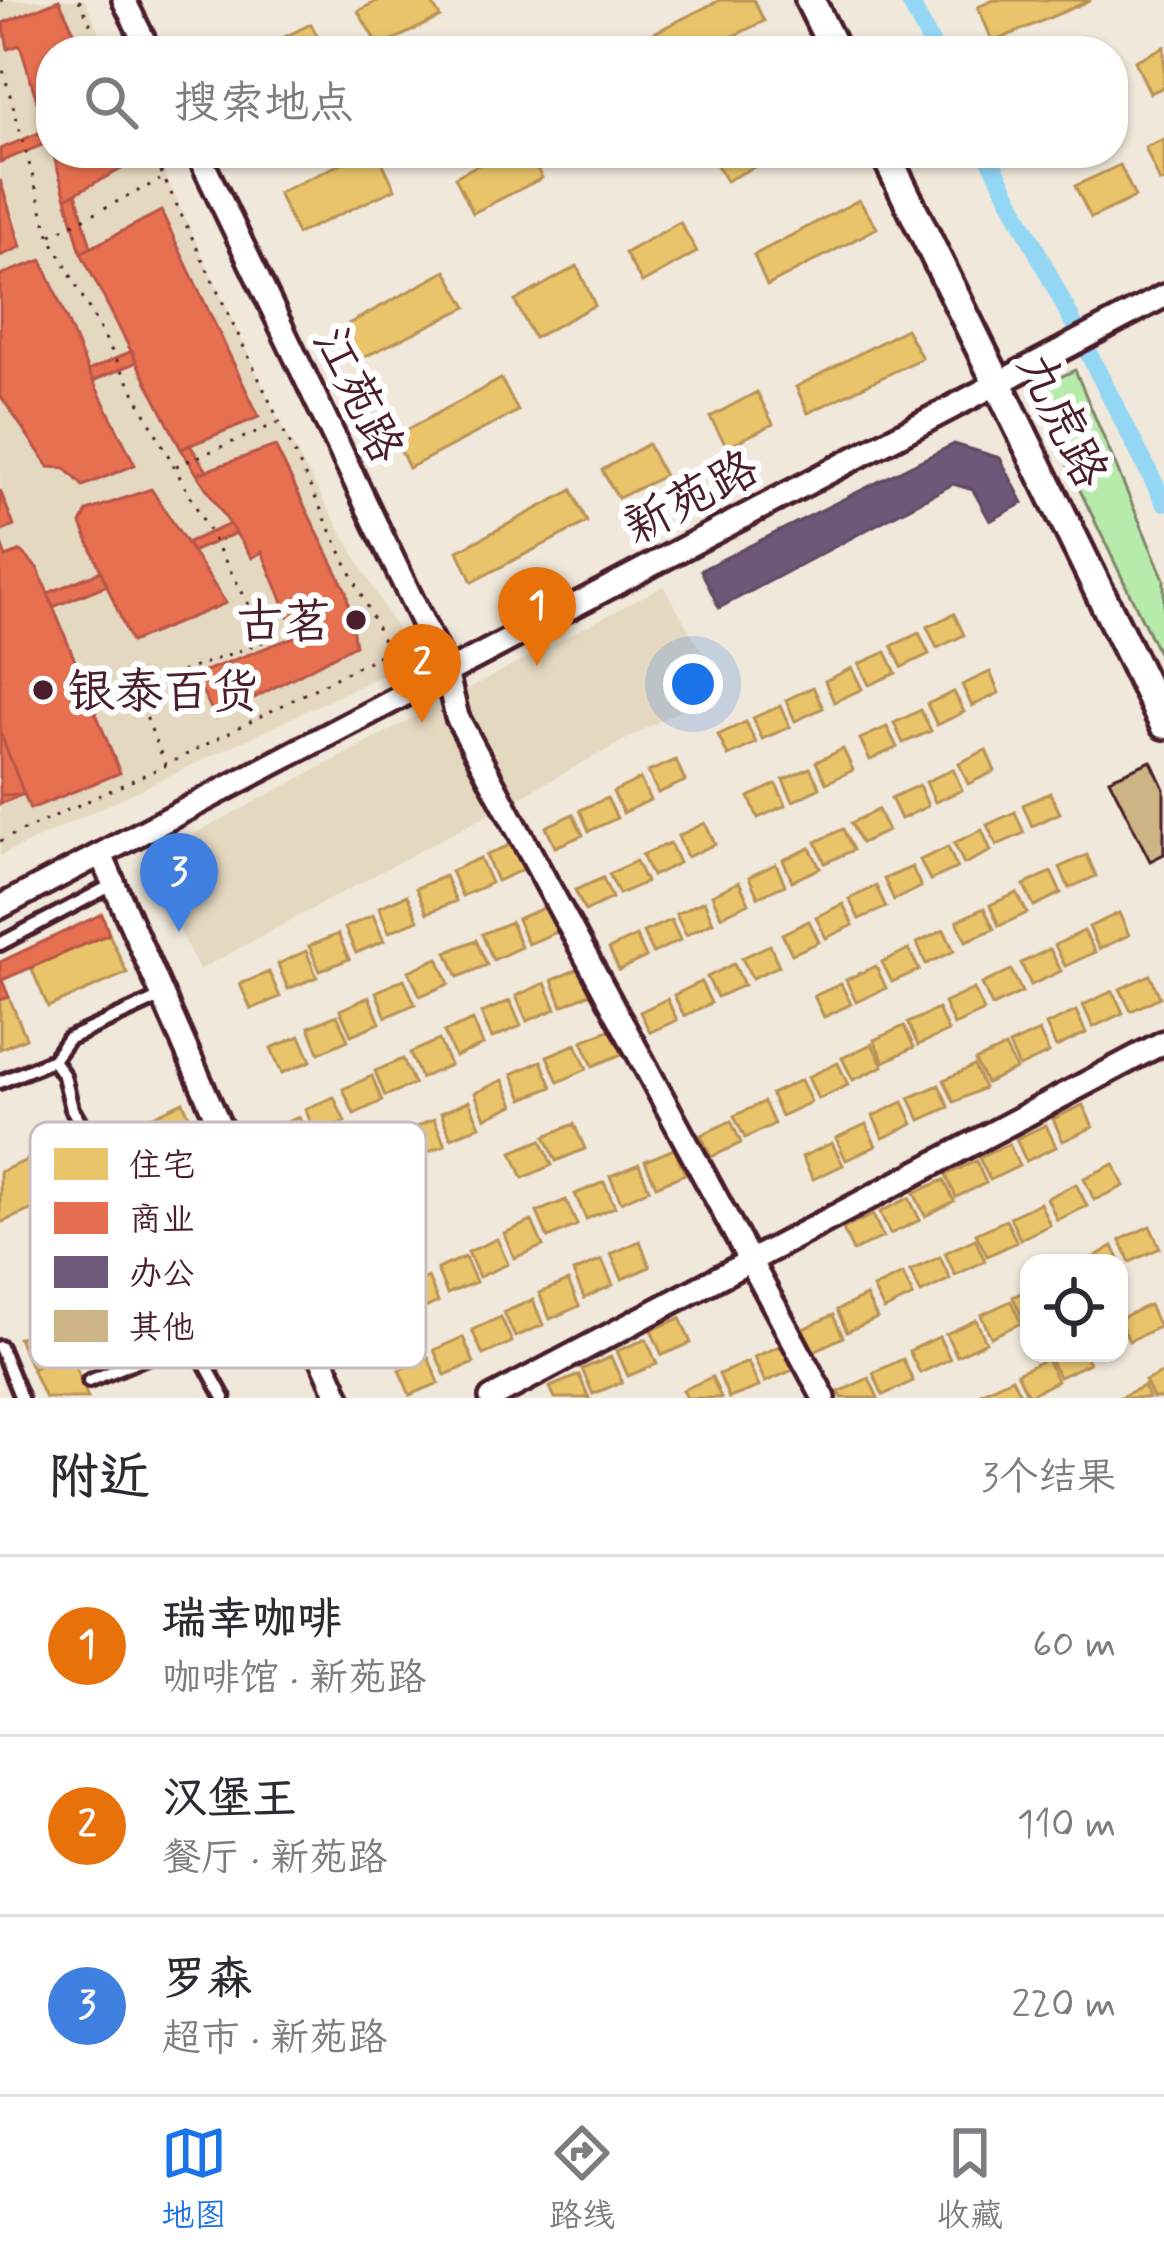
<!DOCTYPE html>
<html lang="zh">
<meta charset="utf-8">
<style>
:root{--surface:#fff;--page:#f2f2f3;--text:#2b2b33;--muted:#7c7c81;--line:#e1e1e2;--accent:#1a73e8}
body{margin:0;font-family:Mynerve,"LXGW WenKai TC",sans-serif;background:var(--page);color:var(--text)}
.controls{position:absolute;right:36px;bottom:36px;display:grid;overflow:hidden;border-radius:24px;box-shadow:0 3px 9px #0004}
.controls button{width:108px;height:108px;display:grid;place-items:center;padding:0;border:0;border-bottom:3px solid var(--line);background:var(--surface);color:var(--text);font:60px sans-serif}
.you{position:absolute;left:693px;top:684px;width:42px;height:42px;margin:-30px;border:9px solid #fff;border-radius:50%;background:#1a73e8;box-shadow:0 0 0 18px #1a73e833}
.badge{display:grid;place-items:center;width:78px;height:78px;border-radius:50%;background:var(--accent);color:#fff;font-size:39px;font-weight:700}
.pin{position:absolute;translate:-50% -99px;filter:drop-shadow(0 3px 6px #0008)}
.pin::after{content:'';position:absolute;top:63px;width:42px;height:36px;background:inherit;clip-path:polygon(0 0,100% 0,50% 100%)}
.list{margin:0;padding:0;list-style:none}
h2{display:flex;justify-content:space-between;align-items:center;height:156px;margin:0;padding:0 48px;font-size:51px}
h2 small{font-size:39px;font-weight:400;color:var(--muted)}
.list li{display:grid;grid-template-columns:78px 1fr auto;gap:36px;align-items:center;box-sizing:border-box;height:180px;padding:0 48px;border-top:3px solid var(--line)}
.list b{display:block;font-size:45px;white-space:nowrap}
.list p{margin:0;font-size:39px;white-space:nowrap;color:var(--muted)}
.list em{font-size:39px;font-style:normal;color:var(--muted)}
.icon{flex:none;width:66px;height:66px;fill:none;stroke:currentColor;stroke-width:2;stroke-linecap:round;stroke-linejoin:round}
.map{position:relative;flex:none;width:1164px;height:1398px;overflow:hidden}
.search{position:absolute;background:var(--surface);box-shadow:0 3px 9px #0004;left:36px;right:36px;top:36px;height:132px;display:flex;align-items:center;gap:30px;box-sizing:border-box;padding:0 42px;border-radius:48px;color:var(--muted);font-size:45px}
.sheet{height:696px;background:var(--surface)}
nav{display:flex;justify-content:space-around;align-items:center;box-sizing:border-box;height:168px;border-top:3px solid var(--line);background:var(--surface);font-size:33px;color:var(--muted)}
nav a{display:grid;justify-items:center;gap:6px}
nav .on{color:var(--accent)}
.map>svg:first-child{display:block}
.built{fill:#e5d8c0}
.green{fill:#b7ebab;stroke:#80856b;stroke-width:3}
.homes{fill:#e9c46a;stroke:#b99257;stroke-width:3}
.shops{fill:#e76f51;stroke:#b85746;stroke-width:3}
.offices{fill:#6d597a;stroke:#624862;stroke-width:3}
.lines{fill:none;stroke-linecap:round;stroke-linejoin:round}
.canal{stroke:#93d7f5;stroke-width:18}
.building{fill:#ccb484;stroke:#4a1f2b;stroke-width:3}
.service-casing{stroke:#4a1f2b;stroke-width:20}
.minor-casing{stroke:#4a1f2b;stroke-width:30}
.tertiary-casing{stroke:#4a1f2b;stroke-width:36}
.path{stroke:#4a1f2b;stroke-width:3;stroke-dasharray:3 9;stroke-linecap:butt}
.service{stroke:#fff;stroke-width:10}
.minor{stroke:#fff;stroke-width:21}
.tertiary{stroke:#fff;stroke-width:27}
.poi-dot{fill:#4a1f2b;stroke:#fff;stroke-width:4.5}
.labels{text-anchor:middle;stroke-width:12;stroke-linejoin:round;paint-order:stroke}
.street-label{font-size:48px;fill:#4a1f2b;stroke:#fff}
.poi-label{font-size:48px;fill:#4a1f2b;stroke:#fff;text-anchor:end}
.key{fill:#fff;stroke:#c9bcbf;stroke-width:3}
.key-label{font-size:33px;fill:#4a1f2b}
</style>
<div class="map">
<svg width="1164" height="1398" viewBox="0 0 1164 1398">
<rect width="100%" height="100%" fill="#f0e8da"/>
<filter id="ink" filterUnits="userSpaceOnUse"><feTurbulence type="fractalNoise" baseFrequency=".00833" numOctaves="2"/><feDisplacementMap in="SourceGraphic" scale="24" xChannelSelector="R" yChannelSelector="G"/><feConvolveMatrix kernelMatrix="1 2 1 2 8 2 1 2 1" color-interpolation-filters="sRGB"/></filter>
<g filter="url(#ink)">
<path class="built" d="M 0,0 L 85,0 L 108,51 L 51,51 L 51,153 L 155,153 L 280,423 L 414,660 L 0,856 Z
M 663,586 L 723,687 L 199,970 L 145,860 Z"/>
<path class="green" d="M 1075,370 L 1164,579 L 1164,665 L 1041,409 L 1040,387 Z"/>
<path class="homes" d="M 379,0 L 430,0 L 440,17 L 379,47 L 358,11 Z
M 720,0 L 754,0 L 764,21 L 703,51 L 655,51 L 648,36 Z
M 994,0 L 1091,0 L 993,42 L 978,7 Z
M 311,24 L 325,51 L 256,51 Z
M 1164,47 L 1164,87 L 1150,93 L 1135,61 Z
M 1164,139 L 1164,181 L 1160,182 L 1145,147 Z
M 364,153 L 378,153 L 395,189 L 297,234 L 278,193 Z
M 501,153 L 530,153 L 542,178 L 473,213 L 455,177 Z
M 710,153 L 782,153 L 726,181 Z
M 1120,165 L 1135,197 L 1091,218 L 1075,186 Z
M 859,200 L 877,228 L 767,286 L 754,255 Z
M 680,222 L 697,252 L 642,283 L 625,253 Z
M 577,266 L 595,305 L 534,338 L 515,301 Z
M 446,271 L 467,307 L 360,359 L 341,328 Z
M 906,329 L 922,358 L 808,413 L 796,387 Z
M 501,379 L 518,411 L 409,468 L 394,437 Z
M 757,392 L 773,424 L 727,447 L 710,417 Z
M 648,444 L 664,476 L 618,498 L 602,470 Z
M 572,490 L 587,522 L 472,582 L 458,551 Z
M 954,614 L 964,635 L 937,648 L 927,627 Z
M 919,633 L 929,654 L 902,667 L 892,646 Z
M 886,652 L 896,673 L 869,685 L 859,664 Z
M 852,668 L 862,689 L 834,702 L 825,681 Z
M 990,672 L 999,693 L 972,706 L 962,685 Z
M 813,687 L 823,708 L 795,721 L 786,700 Z
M 954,692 L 964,712 L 937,725 L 927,704 Z
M 780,706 L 790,727 L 762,739 L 753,718 Z
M 921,710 L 931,731 L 903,743 L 894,723 Z
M 746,722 L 756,743 L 728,756 L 718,735 Z
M 887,727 L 897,747 L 870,760 L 860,739 Z
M 843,749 L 853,770 L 826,783 L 816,762 Z
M 986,750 L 995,771 L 968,784 L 959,763 Z
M 676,760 L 685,781 L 658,793 L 648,772 Z
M 810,768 L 820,788 L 793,801 L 783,780 Z
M 953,769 L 962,790 L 935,802 L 926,782 Z
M 640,779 L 650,800 L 623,813 L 613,792 Z
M 776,784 L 786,805 L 758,818 L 749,797 Z
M 919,785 L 928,806 L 901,819 L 891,798 Z
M 1050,793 L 1060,813 L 1032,826 L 1023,805 Z
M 607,798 L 617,818 L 589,831 L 580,810 Z
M 878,810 L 888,831 L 861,843 L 851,823 Z
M 1015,812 L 1024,833 L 997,845 L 987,825 Z
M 573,814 L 583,835 L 555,847 L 546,827 Z
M 705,823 L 715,844 L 687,857 L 678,836 Z
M 843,829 L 853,850 L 825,863 L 816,842 Z
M 982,830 L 991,851 L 964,864 L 954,843 Z
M 515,843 L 526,868 L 497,881 L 486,855 Z
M 670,843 L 679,863 L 652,876 L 642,855 Z
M 948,847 L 957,868 L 930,880 L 920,860 Z
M 810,848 L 820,868 L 792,881 L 783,860 Z
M 1087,855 L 1096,876 L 1069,888 L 1060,867 Z
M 480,858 L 491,883 L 462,896 L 451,871 Z
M 636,861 L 646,882 L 619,894 L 609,874 Z
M 776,864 L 785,885 L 758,897 L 749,877 Z
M 912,867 L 921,887 L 894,900 L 884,879 Z
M 1051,872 L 1061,893 L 1034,906 L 1024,885 Z
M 445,876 L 456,901 L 427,913 L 416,888 Z
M 603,878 L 612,898 L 585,911 L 575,890 Z
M 739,882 L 749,903 L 721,916 L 712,895 Z
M 876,886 L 886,907 L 859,919 L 849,899 Z
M 1017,893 L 1027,913 L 999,926 L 990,905 Z
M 407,895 L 418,920 L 389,932 L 379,907 Z
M 704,901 L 713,922 L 686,935 L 676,914 Z
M 843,904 L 853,925 L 826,938 L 816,917 Z
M 546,907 L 557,932 L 528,944 L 517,919 Z
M 984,908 L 994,929 L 966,941 L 957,921 Z
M 1119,913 L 1129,935 L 1099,949 L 1089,927 Z
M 373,915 L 384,941 L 356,953 L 345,928 Z
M 671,920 L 680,940 L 653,953 L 643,932 Z
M 809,921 L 819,942 L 792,954 L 782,934 Z
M 511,922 L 521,947 L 493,960 L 482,934 Z
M 944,930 L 954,951 L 926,964 L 917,943 Z
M 1084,931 L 1095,952 L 1065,966 L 1055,945 Z
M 109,934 L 127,973 L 48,1007 L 31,967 Z
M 338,934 L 349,959 L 320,971 L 309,946 Z
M 636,936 L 646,957 L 619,970 L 609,949 Z
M 476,940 L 487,965 L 458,977 L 447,952 Z
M 770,945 L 779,966 L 752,978 L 742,958 Z
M 909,949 L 919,970 L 892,982 L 882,962 Z
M 1050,949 L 1061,971 L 1031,985 L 1021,963 Z
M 306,951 L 317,977 L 288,989 L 278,964 Z
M 438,958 L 449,984 L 420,996 L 409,971 Z
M 734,964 L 744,985 L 717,997 L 707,977 Z
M 876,966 L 886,988 L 856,1002 L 846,980 Z
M 580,968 L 591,993 L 562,1006 L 552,980 Z
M 1011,970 L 1022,992 L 992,1006 L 982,984 Z
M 269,972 L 280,997 L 251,1009 L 240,984 Z
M 1150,975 L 1160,997 L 1131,1011 L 1120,989 Z
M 404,979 L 415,1004 L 386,1017 L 376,992 Z
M 701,982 L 711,1003 L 684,1016 L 674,995 Z
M 545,983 L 556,1009 L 527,1021 L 516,996 Z
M 841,984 L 851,1004 L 824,1017 L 814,996 Z
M 974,989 L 984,1011 L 954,1025 L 944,1003 Z
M 1113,991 L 1123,1013 L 1093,1027 L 1083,1005 Z
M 9,997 L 26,1038 L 0,1049 L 0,1000 Z
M 369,997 L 380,1023 L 351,1035 L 340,1010 Z
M 667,999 L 677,1020 L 650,1032 L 640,1012 Z
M 510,1001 L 521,1026 L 492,1038 L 481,1013 Z
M 938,1009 L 948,1031 L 918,1045 L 908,1023 Z
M 1076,1011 L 1086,1033 L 1056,1047 L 1046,1025 Z
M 337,1015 L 348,1040 L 319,1053 L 309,1027 Z
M 473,1020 L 483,1045 L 455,1057 L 444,1032 Z
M 904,1026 L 914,1047 L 884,1062 L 874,1040 Z
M 611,1029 L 622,1054 L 593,1066 L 582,1041 Z
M 1039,1031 L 1049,1053 L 1019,1067 L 1009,1045 Z
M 300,1036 L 311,1061 L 282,1073 L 271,1048 Z
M 439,1040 L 450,1065 L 421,1078 L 410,1053 Z
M 576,1044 L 587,1069 L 558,1082 L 547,1056 Z
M 872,1044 L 883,1066 L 853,1080 L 842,1058 Z
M 1005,1047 L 1016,1069 L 986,1083 L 975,1061 Z
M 403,1059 L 414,1084 L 385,1096 L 375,1071 Z
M 541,1061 L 552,1087 L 523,1099 L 512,1074 Z
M 838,1063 L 848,1085 L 818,1099 L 808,1077 Z
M 974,1066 L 984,1088 L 954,1102 L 944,1080 Z
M 372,1076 L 382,1101 L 354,1114 L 343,1089 Z
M 503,1080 L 514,1105 L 485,1118 L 475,1093 Z
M 801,1080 L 811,1102 L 781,1116 L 771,1094 Z
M 939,1085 L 949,1107 L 920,1120 L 909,1098 Z
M 334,1097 L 345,1122 L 316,1134 L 305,1109 Z
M 469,1101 L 480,1126 L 451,1138 L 441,1113 Z
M 183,1102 L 197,1134 L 132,1163 L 121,1131 Z
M 764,1102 L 774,1124 L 745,1138 L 734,1116 Z
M 903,1102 L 913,1124 L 883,1138 L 873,1116 Z
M 1083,1105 L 1093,1127 L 1063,1141 L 1053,1119 Z
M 299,1117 L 310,1142 L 281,1154 L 270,1129 Z
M 434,1119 L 445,1145 L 416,1157 L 405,1132 Z
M 731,1121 L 741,1143 L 711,1157 L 701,1135 Z
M 574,1124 L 585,1149 L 556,1161 L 545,1136 Z
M 866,1124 L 876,1146 L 846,1160 L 836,1138 Z
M 1046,1125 L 1056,1147 L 1026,1161 L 1016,1139 Z
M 541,1140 L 552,1165 L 523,1178 L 512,1152 Z
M 832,1143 L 843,1165 L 813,1179 L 802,1157 Z
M 1009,1144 L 1019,1166 L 990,1180 L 979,1158 Z
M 61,1145 L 81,1189 L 0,1223 L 0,1172 Z
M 674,1149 L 685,1174 L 656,1186 L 645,1161 Z
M 976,1161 L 986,1183 L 956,1197 L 946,1175 Z
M 639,1164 L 649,1189 L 621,1202 L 610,1176 Z
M 1114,1164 L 1124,1186 L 1094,1200 L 1084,1178 Z
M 944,1180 L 954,1201 L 925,1216 L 914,1193 Z
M 604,1182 L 615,1207 L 586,1219 L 575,1194 Z
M 1076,1184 L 1087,1206 L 1057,1220 L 1047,1198 Z
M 909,1198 L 920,1220 L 890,1234 L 880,1212 Z
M 566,1200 L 577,1225 L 548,1238 L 537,1212 Z
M 1040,1203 L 1050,1225 L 1020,1239 L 1010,1217 Z
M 873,1215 L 883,1237 L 853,1251 L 843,1229 Z
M 1006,1220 L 1017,1242 L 987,1256 L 976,1234 Z
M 532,1221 L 543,1246 L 514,1258 L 504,1233 Z
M 1150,1226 L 1160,1248 L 1130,1262 L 1120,1240 Z
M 497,1239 L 508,1264 L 479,1277 L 468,1252 Z
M 975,1239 L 985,1261 L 955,1275 L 945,1253 Z
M 640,1241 L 650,1267 L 622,1279 L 611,1254 Z
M 1113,1246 L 1123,1268 L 1119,1270 L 1119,1263 L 1084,1263 Z
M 465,1257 L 476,1282 L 447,1294 L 437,1269 Z
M 940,1257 L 950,1279 L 921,1293 L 910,1271 Z
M 602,1260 L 613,1285 L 584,1298 L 573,1272 Z
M 903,1274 L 913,1296 L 884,1310 L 873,1288 Z
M 428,1277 L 438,1302 L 410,1315 L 399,1290 Z
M 568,1281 L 579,1306 L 550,1319 L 539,1293 Z
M 1029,1289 L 1029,1316 L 1023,1319 L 1013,1297 Z
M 122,1293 L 138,1323 L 32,1369 L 18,1338 Z
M 866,1296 L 877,1318 L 847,1332 L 837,1310 Z
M 533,1300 L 543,1325 L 515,1337 L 504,1312 Z
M 1011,1301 L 1021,1323 L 991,1337 L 981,1315 Z
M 1149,1305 L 1159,1327 L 1129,1341 L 1119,1319 Z
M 833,1315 L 843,1337 L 814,1351 L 803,1329 Z
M 501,1317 L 512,1342 L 483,1355 L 472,1330 Z
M 680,1318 L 691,1343 L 662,1355 L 651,1330 Z
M 976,1320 L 986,1342 L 957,1356 L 946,1334 Z
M 463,1337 L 474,1363 L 445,1375 L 434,1350 Z
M 939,1337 L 950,1359 L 920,1373 L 909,1351 Z
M 646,1339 L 657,1364 L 628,1376 L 617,1351 Z
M 782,1345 L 793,1370 L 765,1382 L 754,1357 Z
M 70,1353 L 88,1398 L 45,1398 L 32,1369 Z
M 1052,1353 L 1084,1353 L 1089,1363 L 1059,1377 L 1048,1355 Z
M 428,1357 L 439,1383 L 410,1395 L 399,1370 Z
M 611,1357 L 622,1382 L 593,1394 L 582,1369 Z
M 903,1359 L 913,1381 L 883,1395 L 873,1373 Z
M 1047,1359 L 1057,1381 L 1028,1396 L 1017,1373 Z
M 748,1362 L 759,1387 L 729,1398 L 719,1374 Z
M 1164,1372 L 1164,1398 L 1153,1398 L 1145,1381 Z
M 579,1375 L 589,1398 L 555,1398 L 550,1387 Z
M 712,1377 L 721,1398 L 687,1398 L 683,1390 Z
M 869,1378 L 878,1398 L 842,1398 L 839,1392 Z
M 1012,1378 L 1022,1398 L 985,1398 L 982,1392 Z
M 1144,1386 L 1149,1398 L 1118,1398 Z"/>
<path class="shops" d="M 59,0 L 83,51 L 51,51 L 51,147 L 20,45 L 8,49 L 3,23 Z
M 46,130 L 50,142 L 0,162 L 0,149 Z
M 53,153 L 130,153 L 135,162 L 66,198 Z
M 0,180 L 21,247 L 0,256 Z
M 76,193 L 91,247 L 81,253 L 66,198 Z
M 161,211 L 259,417 L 181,449 L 81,253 Z
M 42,260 L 88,371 L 135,465 L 83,486 L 65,468 L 49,467 L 0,395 L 0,275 Z
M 132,351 L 137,362 L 93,381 L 88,371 Z
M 190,445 L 207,471 L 197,474 L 181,449 Z
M 275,446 L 346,591 L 355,645 L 216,718 L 194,675 L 297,636 L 262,552 L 252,558 L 197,474 Z
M 151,489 L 226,603 L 131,642 L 81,524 L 87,511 Z
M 0,490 L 14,526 L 0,532 Z
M 230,524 L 236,533 L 192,552 L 186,543 Z
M 0,541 L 6,557 L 21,551 L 38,569 L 120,773 L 30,809 L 24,794 L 0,795 Z
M 101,571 L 107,585 L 53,607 L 48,593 Z
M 0,732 L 24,794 L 0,804 Z
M 102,914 L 109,934 L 2,980 L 9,997 L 0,1000 L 0,962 Z"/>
<path class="offices" d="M 954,444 L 1000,458 L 1023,503 L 990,521 L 973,490 L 953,484 L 719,608 L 701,570 Z"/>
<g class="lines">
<path class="canal" d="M 909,0 L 935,51
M 987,153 L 1164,502"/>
</g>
<path class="building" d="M 1151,761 L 1164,789 L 1164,854 L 1150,861 L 1109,779 Z"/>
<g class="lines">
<g class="service-casing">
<path id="service" d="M 0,944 L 114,884
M 53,1060 L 64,1076 L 72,1109 L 95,1149 L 125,1172 L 152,1208 L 167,1294 L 224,1398
M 0,1082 L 53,1060 L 68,1039 L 163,996
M 0,1347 L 21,1398
M 89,1381 L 192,1338"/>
</g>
<g class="minor-casing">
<path id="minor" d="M 124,0 L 149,51
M 198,153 L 446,671 L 457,717 L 824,1398
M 101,855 L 339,1398
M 0,907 L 1164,296
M 491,1398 L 1164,1042"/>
</g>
<g class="tertiary-casing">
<path id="tertiary" d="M 810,0 L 835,51
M 885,153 L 1164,724"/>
</g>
<path class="path" d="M 79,0 L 103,51
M 0,1 L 3,0
M 0,59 L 49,235 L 268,640 L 135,689 L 165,764
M 51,235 L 160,180
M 176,466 L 278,423
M 389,650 L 408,642
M 0,841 L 166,765 L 388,651 L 152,153"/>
<use href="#service" class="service"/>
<use href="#minor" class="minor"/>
<use href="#tertiary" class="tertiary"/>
</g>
</g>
<g class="poi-dot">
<circle cx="356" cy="620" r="12"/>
<circle cx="43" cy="690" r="12"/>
</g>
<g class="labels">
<g class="street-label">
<text transform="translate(360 394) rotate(64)" y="17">江苑路</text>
<text transform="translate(1064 419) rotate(64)" y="17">九虎路</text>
<text transform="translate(690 496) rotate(-28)" y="17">新苑路</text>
</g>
<g class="poi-label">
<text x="332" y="637">古茗</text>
<text x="67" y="707" text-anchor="start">银泰百货</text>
</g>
</g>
<rect x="30" y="1122" width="396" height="246" rx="18" class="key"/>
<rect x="54" y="1148" width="54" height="32" fill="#e9c46a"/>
<rect x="54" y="1202" width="54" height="32" fill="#e76f51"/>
<rect x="54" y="1256" width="54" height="32" fill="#6d597a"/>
<rect x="54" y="1310" width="54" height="32" fill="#ccb484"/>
<g class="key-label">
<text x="129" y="1176">住宅</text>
<text x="129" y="1230">商业</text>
<text x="129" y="1284">办公</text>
<text x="129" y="1338">其他</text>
</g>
</svg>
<div class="controls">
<button><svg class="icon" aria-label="locate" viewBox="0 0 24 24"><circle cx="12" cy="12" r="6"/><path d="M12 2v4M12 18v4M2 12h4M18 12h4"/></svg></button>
</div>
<div class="you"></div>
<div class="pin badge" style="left:537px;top:666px;background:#e8710a">1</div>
<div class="pin badge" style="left:422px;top:723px;background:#e8710a">2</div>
<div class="pin badge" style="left:179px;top:932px;background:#3f7fe0">3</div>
<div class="search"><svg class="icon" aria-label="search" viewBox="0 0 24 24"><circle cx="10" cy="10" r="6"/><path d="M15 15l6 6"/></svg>搜索地点</div>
</div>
<section class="sheet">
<h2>附近<small>3个结果</small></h2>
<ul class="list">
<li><span class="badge" style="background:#e8710a">1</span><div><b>瑞幸咖啡</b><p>咖啡馆 · 新苑路</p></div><em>60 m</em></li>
<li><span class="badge" style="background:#e8710a">2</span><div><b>汉堡王</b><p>餐厅 · 新苑路</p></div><em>110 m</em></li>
<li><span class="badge" style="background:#3f7fe0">3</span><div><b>罗森</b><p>超市 · 新苑路</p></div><em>220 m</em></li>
</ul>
</section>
<nav>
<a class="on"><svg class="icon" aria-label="map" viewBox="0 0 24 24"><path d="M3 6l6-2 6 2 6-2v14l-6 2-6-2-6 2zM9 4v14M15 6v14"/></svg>地图</a>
<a><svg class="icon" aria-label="directions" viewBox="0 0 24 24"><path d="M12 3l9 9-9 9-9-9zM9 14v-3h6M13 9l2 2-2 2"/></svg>路线</a>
<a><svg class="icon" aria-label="saved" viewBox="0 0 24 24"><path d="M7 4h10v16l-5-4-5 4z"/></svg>收藏</a>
</nav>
